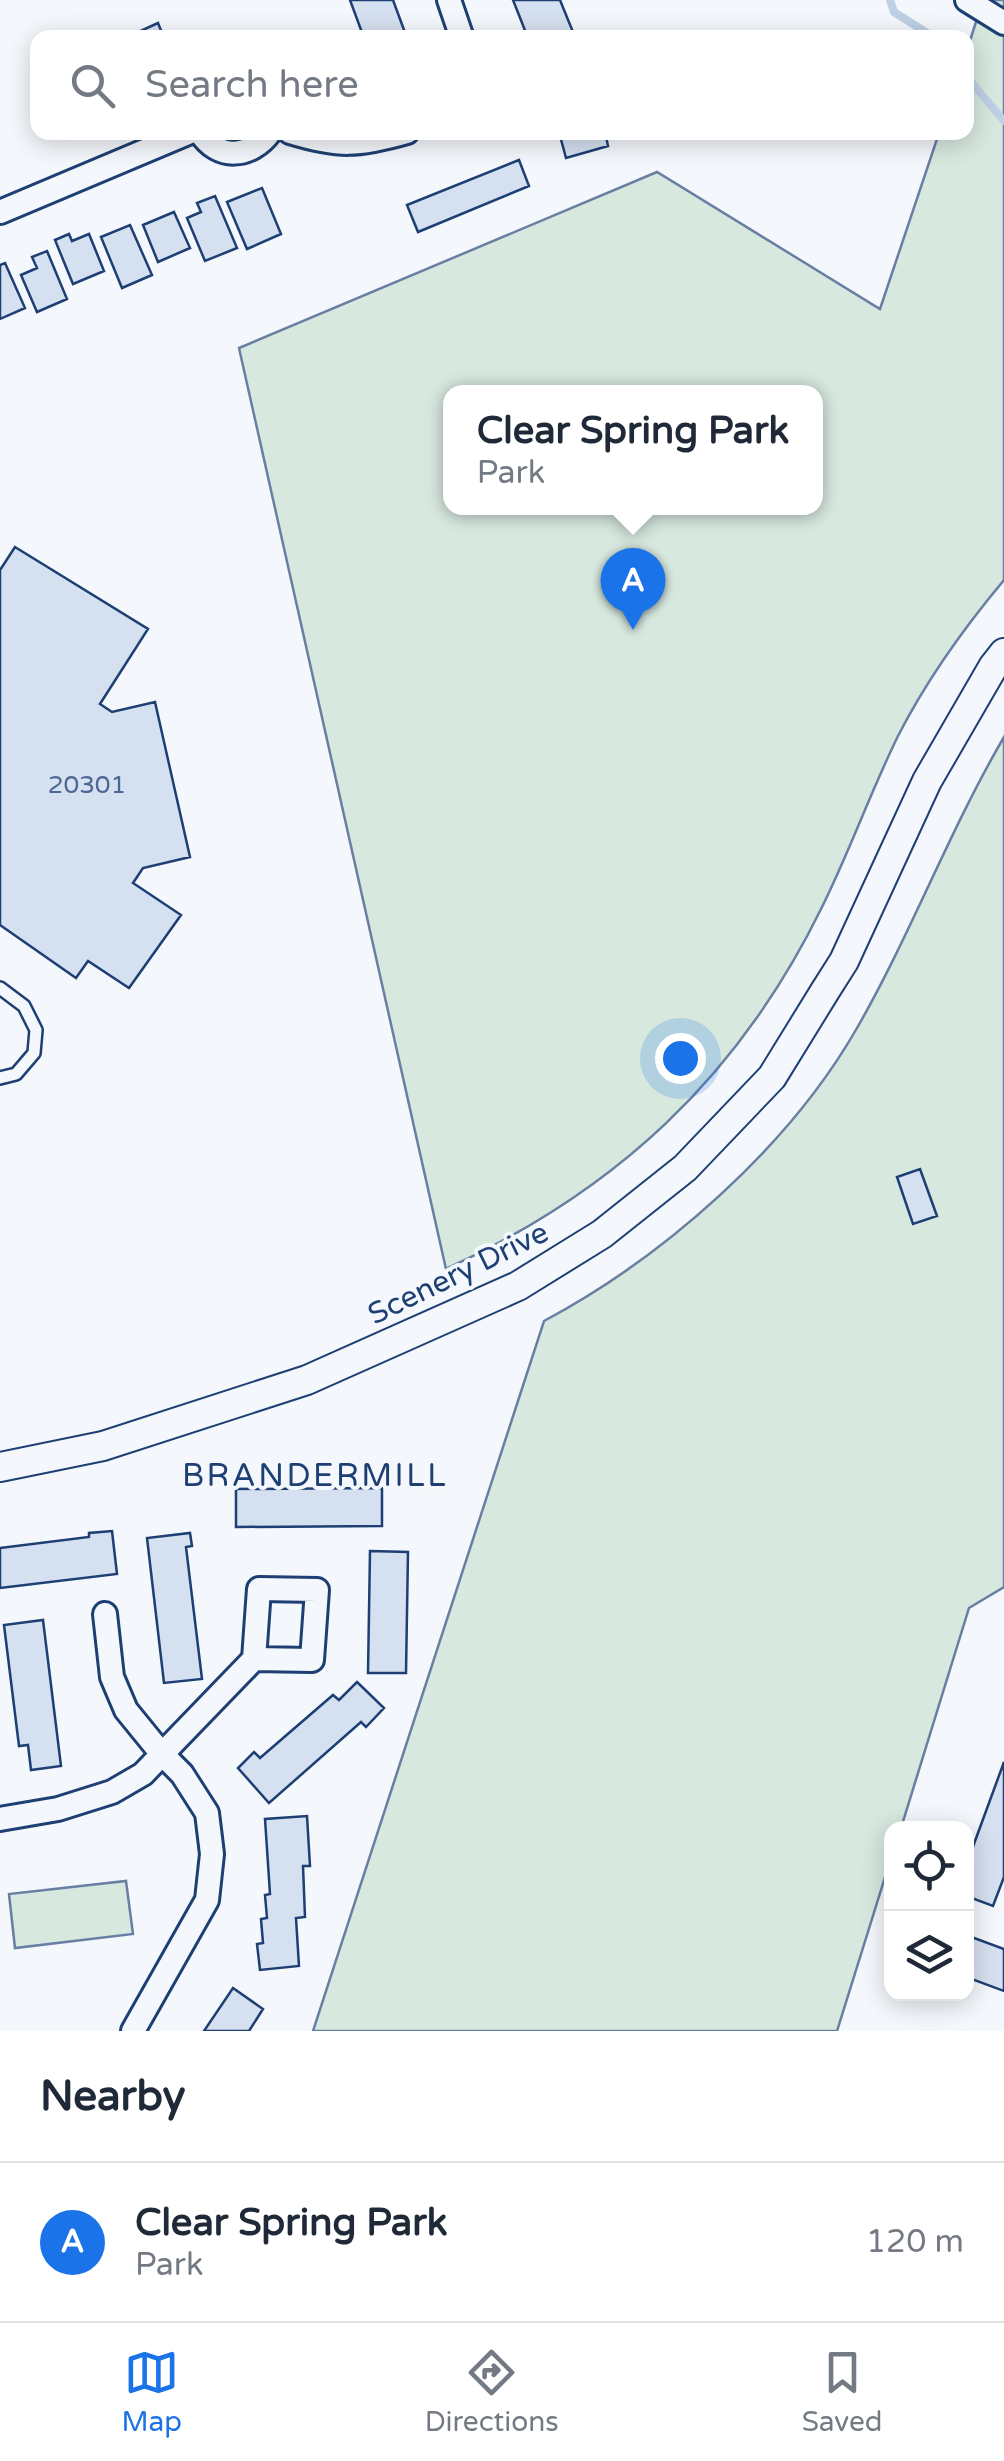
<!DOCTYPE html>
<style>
:root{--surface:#fff;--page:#f6f6f7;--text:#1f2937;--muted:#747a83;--line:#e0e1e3;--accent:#1a73e8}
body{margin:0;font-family:"Varela Round",sans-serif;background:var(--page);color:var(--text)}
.controls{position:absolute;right:30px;bottom:30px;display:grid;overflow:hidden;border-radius:20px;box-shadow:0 5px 25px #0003}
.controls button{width:90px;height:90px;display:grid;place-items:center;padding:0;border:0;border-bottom:2px solid var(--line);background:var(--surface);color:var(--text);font:50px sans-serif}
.you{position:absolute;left:680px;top:1058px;width:35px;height:35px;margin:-25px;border:8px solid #fff;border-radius:50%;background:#1a73e8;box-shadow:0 0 0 15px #1a73e833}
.badge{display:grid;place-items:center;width:65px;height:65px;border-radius:50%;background:var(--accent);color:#fff;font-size:32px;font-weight:700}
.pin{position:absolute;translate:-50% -82px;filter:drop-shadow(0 2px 5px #0008)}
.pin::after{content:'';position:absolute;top:52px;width:35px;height:30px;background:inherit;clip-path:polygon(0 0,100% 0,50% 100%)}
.popup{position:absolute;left:443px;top:385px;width:380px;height:130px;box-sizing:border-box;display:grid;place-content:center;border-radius:20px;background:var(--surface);filter:drop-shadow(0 2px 8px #0005);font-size:32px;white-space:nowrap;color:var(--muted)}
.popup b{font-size:38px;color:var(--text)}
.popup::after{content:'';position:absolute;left:50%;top:100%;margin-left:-20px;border:20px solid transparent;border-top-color:var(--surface)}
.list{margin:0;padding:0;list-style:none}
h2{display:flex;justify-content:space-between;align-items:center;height:130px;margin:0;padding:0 40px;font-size:42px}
h2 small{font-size:32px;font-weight:400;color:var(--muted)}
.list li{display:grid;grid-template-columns:65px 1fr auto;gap:30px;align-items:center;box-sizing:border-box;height:160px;padding:0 40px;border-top:2px solid var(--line)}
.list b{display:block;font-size:38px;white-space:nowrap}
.list p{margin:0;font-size:32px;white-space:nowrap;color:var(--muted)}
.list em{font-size:32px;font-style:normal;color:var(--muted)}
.icon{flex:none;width:55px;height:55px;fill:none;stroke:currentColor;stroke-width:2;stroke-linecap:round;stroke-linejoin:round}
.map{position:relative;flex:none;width:1004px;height:2031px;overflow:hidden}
.search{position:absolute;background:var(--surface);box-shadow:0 5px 25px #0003;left:30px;right:30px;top:30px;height:110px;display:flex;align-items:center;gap:25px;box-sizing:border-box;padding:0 35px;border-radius:20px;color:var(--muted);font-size:38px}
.sheet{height:290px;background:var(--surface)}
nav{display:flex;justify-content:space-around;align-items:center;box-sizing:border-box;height:140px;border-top:2px solid var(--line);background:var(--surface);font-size:28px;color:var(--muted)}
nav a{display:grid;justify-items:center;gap:5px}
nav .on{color:var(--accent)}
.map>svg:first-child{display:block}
.green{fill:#d7e8df;stroke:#687fa3;stroke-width:2.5;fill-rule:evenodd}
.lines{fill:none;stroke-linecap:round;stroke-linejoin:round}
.stream{stroke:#bed0e5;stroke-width:8}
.building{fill:#d5e0f0;stroke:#1d3f73;stroke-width:2.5}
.service-casing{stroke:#1d3f73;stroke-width:16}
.minor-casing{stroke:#1d3f73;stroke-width:28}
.tertiary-casing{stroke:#1d3f73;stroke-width:32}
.service{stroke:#f4f7fb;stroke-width:11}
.minor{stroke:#f4f7fb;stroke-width:22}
.tertiary{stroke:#f4f7fb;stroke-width:28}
.labels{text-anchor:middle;stroke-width:8;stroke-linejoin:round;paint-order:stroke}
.number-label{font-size:25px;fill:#4b6792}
.street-label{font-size:30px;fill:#1d3f73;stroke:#f4f7fb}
.neighbourhood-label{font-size:32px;letter-spacing:2.5px;fill:#1d3f73;stroke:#f4f7fb}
</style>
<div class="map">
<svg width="1004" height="2031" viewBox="0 0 1004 2031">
<rect width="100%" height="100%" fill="#f4f7fb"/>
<path class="green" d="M 983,0 L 1004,0 L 1004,580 C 963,629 927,679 898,736 C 870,793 849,853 821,909 C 738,1078 616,1191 446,1269 L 239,348 L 657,172 L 880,309 L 939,133 L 966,132 L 967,50 ZM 450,392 L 816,392 L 816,508 L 450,508 Z
M 1004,737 L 1004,1587 L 969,1608 L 901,1828 L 892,1828 L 891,1858 L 837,2031 L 313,2031 L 544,1321 C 664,1257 789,1147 857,1028 C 911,934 949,831 1004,737 Z
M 126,1881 L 133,1934 L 15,1948 L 9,1894 Z"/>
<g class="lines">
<path class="stream" d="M 890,0 L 894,12 L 935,38
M 966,76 L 1004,121"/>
</g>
<path class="building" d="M 350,0 L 393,0 L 407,38 L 364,38 Z
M 513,0 L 560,0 L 573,32 L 557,38 L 528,38 Z
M 158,23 L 164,38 L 127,38 L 127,37 Z
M 559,132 L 605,132 L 608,146 L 566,158 Z
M 519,160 L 529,186 L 418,232 L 407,205 Z
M 262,188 L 281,234 L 247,249 L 227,202 Z
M 215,196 L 237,248 L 205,261 L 187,218 L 201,212 L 197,203 Z
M 174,212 L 190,248 L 158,262 L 143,225 Z
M 130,225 L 152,275 L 122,288 L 101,237 Z
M 69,234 L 72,241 L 89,234 L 104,271 L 73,284 L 55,240 Z
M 47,251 L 67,299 L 37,312 L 21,275 L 37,268 L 32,257 Z
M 5,263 L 25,308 L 0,319 L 0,265 Z
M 15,547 L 148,629 L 100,704 L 112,712 L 155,702 L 190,857 L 143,868 L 133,883 L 181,915 L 129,988 L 88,961 L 76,978 L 0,925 L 0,570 Z
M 920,1169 L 937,1216 L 913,1224 L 897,1177 Z
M 382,1488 L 382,1526 L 236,1527 L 236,1489 Z
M 112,1531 L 117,1574 L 0,1588 L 0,1548 L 89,1537 L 89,1533 Z
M 190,1533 L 192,1546 L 186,1547 L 202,1679 L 164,1683 L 147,1538 Z
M 370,1551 L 408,1552 L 406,1673 L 368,1673 Z
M 43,1620 L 61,1766 L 31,1770 L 28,1745 L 19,1746 L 4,1625 Z
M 357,1682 L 384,1708 L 366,1727 L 361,1722 L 269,1803 L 238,1768 L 254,1752 L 260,1758 L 333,1695 L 339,1700 Z
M 1004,1762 L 1004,1877 L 993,1906 L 966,1896 L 966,1850 L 971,1852 Z
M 307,1816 L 310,1866 L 303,1866 L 305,1917 L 296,1918 L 299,1966 L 260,1970 L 257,1944 L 263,1943 L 261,1919 L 267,1918 L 265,1895 L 270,1894 L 265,1819 Z
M 966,1935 L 1004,1949 L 1004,1991 L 966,1977 Z
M 233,1988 L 263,2009 L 249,2031 L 204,2031 Z"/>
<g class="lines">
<g class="service-casing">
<path id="service" d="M 0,988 L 24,1006 L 36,1030 L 34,1053 L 16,1074 L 0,1078"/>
</g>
<g class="minor-casing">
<path id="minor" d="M 449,0 L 462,38
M 967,0 L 1004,23
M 200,132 C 218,161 251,158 270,132
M 290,132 C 339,147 358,146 407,132
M 0,212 L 190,132
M 105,1614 L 112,1677 L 126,1710 L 161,1753 L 182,1774 L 207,1813 L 212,1854 L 207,1900 L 133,2031
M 0,1819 L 58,1809 L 112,1792 L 143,1774 L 254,1659 L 259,1589 L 317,1590 L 312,1660 L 254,1659"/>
</g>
<g class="tertiary-casing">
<path id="tertiary" d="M 0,1467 L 103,1446 L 307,1380 L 518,1286 L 602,1234 L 685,1168 L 772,1077 L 825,991 L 844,961 L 927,781 L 993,667 L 1004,653"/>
</g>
<use href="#service" class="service"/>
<use href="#minor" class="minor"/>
<use href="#tertiary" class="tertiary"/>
</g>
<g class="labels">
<g class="number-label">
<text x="87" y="793">20301</text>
</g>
<g class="street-label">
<text transform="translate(458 1273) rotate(-26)" y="10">Scenery Drive</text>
</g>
<g class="neighbourhood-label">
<text x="315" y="1486">BRANDERMILL</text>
</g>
</g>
</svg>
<div class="controls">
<button><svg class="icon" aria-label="locate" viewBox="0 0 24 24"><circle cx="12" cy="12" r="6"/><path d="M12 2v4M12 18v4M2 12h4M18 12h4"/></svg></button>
<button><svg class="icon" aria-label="layers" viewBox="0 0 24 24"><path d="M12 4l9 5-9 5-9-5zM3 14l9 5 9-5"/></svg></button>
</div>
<div class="you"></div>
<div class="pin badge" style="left:633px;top:630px">A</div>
<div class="popup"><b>Clear Spring Park</b>Park</div>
<div class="search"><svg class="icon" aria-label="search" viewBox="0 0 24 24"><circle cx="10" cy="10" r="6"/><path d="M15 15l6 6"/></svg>Search here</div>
</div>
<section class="sheet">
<h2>Nearby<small></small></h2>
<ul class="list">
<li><span class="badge">A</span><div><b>Clear Spring Park</b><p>Park</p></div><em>120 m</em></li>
</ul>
</section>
<nav>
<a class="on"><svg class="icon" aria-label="map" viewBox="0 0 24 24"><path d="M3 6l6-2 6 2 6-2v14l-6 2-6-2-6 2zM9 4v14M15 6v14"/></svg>Map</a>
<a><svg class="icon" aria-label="directions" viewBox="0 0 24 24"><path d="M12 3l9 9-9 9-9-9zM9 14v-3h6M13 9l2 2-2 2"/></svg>Directions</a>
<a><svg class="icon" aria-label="saved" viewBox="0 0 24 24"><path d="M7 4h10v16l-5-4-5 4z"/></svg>Saved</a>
</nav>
